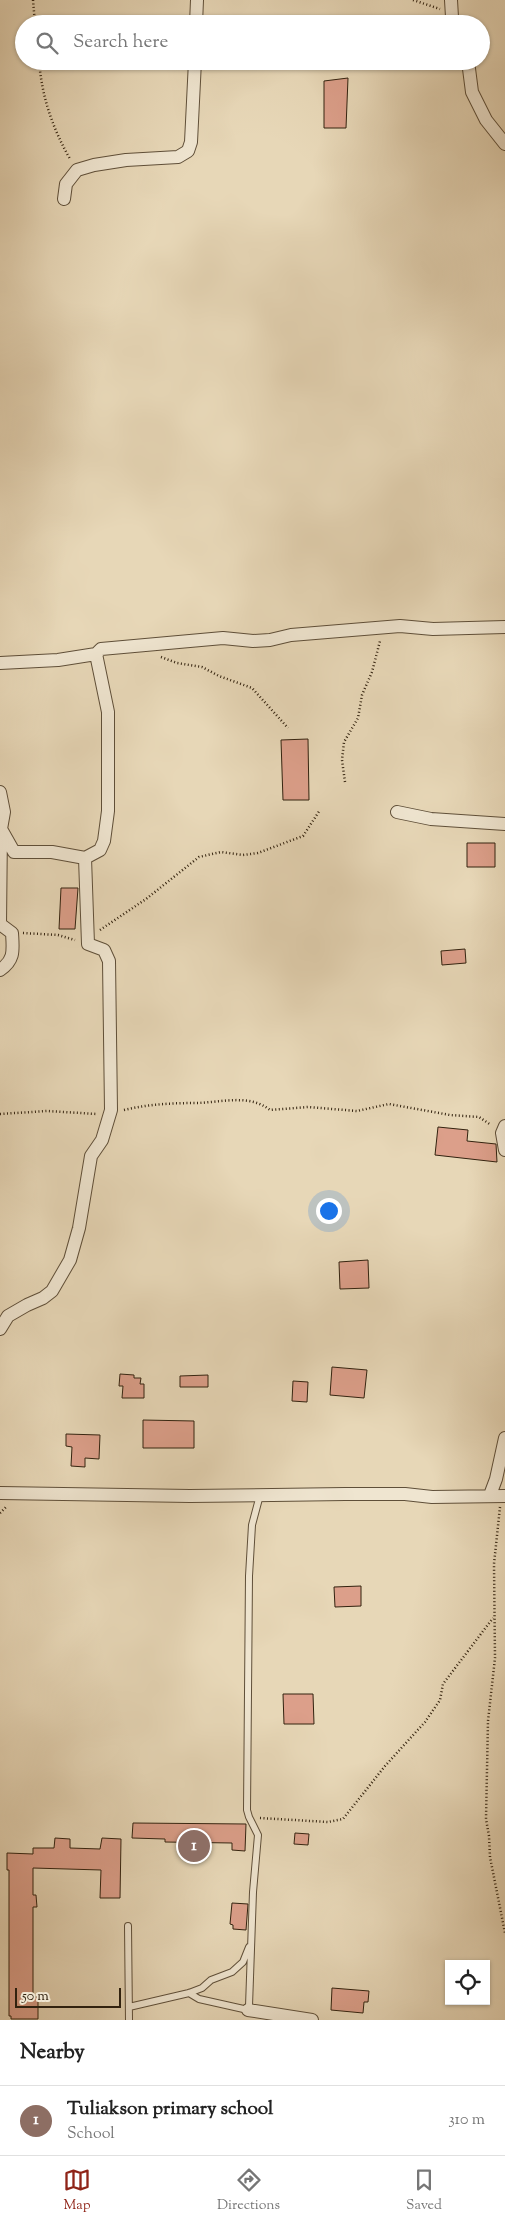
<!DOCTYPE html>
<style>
:root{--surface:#fff;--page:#f2f2f2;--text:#222;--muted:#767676;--line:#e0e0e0;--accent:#8f2418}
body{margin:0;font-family:"Sorts Mill Goudy",serif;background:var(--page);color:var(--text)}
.controls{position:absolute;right:15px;bottom:15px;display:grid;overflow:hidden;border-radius:0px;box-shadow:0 1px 4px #0004}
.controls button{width:45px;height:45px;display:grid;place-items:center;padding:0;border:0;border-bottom:1px solid var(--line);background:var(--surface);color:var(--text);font:25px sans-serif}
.scale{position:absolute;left:15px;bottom:12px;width:106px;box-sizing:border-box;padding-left:5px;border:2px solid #32220f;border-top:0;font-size:14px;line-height:18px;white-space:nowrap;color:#32220f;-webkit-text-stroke:4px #efe5d0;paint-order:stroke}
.you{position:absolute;left:328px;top:1210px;width:18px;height:18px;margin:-12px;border:4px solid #fff;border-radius:50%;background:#1a73e8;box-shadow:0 0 0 8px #1a73e833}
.badge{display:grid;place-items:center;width:32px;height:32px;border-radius:50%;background:var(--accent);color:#fff;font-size:16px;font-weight:700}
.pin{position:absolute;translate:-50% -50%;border:2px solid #fff;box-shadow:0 1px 5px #0006}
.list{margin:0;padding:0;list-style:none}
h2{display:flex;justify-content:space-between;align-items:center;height:65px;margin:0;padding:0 20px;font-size:21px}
h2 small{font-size:16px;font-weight:400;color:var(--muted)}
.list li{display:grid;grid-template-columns:32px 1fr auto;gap:15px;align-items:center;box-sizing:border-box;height:70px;padding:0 20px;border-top:1px solid var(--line)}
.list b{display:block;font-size:19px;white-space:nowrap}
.list p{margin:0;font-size:16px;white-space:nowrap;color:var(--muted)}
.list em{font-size:16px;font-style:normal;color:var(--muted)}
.icon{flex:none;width:28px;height:28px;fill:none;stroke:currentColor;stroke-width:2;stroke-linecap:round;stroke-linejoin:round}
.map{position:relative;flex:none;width:505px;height:2020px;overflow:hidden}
.search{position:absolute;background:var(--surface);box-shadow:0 1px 4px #0004;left:15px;right:15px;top:15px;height:55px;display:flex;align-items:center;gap:12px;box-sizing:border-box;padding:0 18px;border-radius:28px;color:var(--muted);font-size:19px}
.sheet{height:135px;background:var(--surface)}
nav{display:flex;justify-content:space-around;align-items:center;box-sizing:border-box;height:70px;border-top:1px solid var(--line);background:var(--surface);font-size:14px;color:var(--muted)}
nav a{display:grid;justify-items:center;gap:2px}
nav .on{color:var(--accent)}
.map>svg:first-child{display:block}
.building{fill:#dc9f8a;stroke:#32220f}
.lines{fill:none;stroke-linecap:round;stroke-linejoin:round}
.service-casing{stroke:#5f4f39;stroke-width:8}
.minor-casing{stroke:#5f4f39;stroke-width:14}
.path{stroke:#32220f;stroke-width:2.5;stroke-dasharray:1 2.5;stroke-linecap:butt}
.service{stroke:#efe5d0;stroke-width:6}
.minor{stroke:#efe5d0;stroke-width:12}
</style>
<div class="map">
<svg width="505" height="2020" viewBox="0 0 505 2020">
<rect width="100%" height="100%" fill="#e7d7b7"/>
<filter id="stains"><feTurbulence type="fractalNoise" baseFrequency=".004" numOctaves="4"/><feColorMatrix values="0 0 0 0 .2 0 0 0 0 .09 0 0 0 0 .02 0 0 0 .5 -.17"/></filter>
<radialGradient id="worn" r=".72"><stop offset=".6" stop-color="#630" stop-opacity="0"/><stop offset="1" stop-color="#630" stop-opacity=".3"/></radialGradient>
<path class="building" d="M 348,78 L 346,128 L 324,128 L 324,81 Z
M 308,739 L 309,800 L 283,800 L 281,740 Z
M 467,843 L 495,843 L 495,867 L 467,867 Z
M 61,888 L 78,888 L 75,929 L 59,929 Z
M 465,949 L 466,963 L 442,965 L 441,951 Z
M 438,1127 L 468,1130 L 467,1141 L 496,1144 L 497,1162 L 435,1155 Z
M 368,1260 L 369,1288 L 340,1289 L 339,1262 Z
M 332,1367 L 367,1370 L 364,1398 L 330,1395 Z
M 120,1374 L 134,1375 L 134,1378 L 141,1378 L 140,1384 L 144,1384 L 144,1398 L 122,1398 L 123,1386 L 119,1386 Z
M 208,1375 L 208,1387 L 180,1387 L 180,1376 Z
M 293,1381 L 308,1382 L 307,1402 L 292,1401 Z
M 143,1420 L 194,1421 L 194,1448 L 143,1448 Z
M 66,1434 L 100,1435 L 99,1459 L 85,1458 L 85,1467 L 71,1466 L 72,1447 L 66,1446 Z
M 361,1586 L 361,1606 L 335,1607 L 334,1587 Z
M 283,1694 L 313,1694 L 314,1724 L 284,1724 Z
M 133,1823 L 246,1824 L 245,1851 L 232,1850 L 232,1843 L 165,1842 L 165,1839 L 132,1838 Z
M 295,1833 L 309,1834 L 308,1845 L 294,1844 Z
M 55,1838 L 70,1839 L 70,1848 L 100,1849 L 102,1838 L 121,1839 L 120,1898 L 100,1898 L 101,1870 L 33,1868 L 33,1895 L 36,1895 L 37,1907 L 33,1907 L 33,1997 L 38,1997 L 38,2019 L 11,2019 L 11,2016 L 9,2016 L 9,1870 L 7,1870 L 7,1853 L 33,1854 L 33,1848 L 54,1848 Z
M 232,1903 L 248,1904 L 246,1930 L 233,1929 L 233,1925 L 230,1924 Z
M 332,1988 L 369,1991 L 368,2002 L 364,2002 L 363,2013 L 331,2010 Z"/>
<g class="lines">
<g class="service-casing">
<path id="service" d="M 128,1926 L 129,2020
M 189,1993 L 199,1999 L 248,2010 L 249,2006 L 253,1892 L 258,1835 L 249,1817 L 247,1810 L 249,1576 L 252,1525 L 260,1495
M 129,2007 L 189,1993 L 202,1988 L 211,1980 L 232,1972 L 243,1962 L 249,1947"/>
</g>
<g class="minor-casing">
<path id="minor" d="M 451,0 L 452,17 L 455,24
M 196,24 L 197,0
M 468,61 L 472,92 L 486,120 L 505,144
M 64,199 L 66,184 L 77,170 L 94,165 L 126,160 L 178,157 L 188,151 L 191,142 L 195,61
M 0,663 L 58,660 L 96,654 L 101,649 L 223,638 L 253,641 L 270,640 L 291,635 L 400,626 L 433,629 L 505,627
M 0,792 L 4,812 L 1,829 L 14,852 L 52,852 L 85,858
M 397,812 L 431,819 L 505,824
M 0,970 C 15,960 13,950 12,933 L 0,924 L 1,829
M 505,1126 L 502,1133 L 505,1150
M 0,1329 L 8,1316 L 27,1305 L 43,1298 L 52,1291 L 70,1260 L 79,1228 L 91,1156 L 102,1140 L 111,1110 L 109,961 L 104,950 L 88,944 L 85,858 L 100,850 L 104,841 L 108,811 L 108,712 L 96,654
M 0,1493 L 190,1496 L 345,1494 L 405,1494 L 432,1497 L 505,1496
M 490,1495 L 496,1479 L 505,1438
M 248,2010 L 312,2020"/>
</g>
<path class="path" d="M 33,0 L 35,24
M 413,0 L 440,9
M 39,61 C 42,97 52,127 70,159
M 161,657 L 177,663 L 202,667 L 219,676 L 252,688 L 288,728
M 345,782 L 342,760 L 344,742 L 358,718 L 362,695 L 372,672 L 380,641
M 100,930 L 146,899 L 199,857 L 221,852 L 243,855 L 258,853 L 287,842 L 303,836 L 320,810
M 23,933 L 58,935 L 75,940
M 124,1110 C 149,1104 173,1103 198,1103 C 222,1102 250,1094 270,1110 L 308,1107 L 357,1111 L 389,1104 L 450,1115 L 479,1117 L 491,1125
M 0,1114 L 47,1111 L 97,1114
M 500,1507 L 494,1564 L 495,1658 L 488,1721 L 486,1819 L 489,1836 L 490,1857 L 505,1933
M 0,1513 L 6,1507
M 260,1818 L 328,1822 L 343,1819 L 385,1766 L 425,1722 L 440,1700 L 443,1684 L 493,1618"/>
<use href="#service" class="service"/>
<use href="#minor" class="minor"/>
</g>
<rect width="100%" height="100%" filter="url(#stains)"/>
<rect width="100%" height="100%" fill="url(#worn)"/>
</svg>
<div class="controls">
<button><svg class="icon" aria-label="locate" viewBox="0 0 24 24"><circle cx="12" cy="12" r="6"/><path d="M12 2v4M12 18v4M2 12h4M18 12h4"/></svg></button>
</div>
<div class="scale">50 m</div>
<div class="you"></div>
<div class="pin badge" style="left:194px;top:1846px;background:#8d6e63">1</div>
<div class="search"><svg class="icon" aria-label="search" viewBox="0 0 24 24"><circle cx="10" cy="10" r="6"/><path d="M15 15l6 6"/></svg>Search here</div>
</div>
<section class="sheet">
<h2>Nearby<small></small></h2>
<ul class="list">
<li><span class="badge" style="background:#8d6e63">1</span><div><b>Tuliakson primary school</b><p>School</p></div><em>310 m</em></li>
</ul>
</section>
<nav>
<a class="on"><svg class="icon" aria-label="map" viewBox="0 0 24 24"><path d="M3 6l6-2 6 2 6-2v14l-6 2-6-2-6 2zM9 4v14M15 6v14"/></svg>Map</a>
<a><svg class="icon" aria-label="directions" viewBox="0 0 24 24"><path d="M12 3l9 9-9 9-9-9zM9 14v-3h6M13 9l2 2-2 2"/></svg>Directions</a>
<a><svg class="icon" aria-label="saved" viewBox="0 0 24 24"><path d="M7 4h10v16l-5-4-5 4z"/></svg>Saved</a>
</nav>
